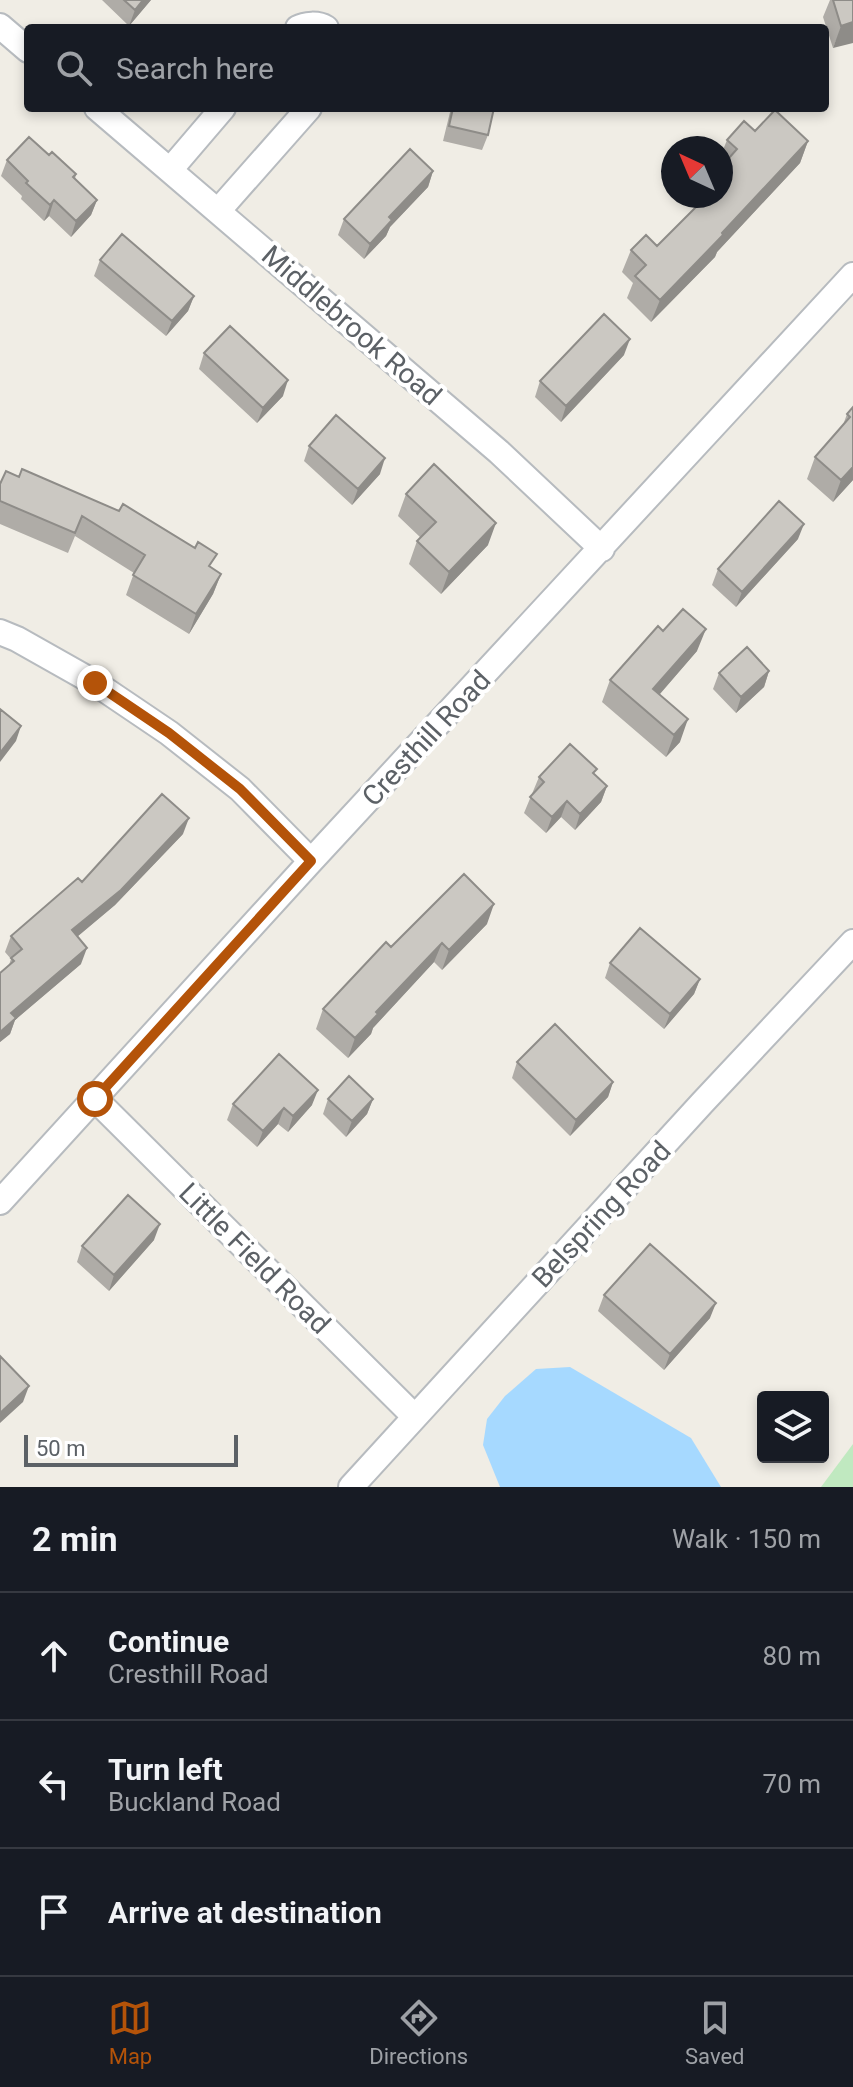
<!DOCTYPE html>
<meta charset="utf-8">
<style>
:root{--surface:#171b24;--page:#20242c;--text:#f1f3f6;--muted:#9ea1a6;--line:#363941;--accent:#b45309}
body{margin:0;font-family:Roboto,sans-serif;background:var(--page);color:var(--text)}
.controls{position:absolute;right:24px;bottom:24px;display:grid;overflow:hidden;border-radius:8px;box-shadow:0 4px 12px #0003}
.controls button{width:72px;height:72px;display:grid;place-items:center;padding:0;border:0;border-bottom:2px solid var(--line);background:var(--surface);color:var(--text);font:40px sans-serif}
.compass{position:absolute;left:661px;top:136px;width:72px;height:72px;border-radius:50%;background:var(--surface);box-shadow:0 4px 12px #0003;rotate:316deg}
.scale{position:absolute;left:24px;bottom:20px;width:214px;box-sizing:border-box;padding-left:8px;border:4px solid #5c6166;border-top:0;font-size:22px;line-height:28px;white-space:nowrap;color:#5c6166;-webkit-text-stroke:6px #fff;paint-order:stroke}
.stop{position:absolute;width:24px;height:24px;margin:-18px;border:6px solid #b45309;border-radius:50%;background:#fff}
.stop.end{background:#b45309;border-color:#fff;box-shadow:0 2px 8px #0008}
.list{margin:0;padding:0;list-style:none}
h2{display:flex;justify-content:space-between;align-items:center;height:104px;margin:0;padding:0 32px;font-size:34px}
h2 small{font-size:26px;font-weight:400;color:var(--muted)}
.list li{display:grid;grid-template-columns:52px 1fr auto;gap:24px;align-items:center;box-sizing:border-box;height:128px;padding:0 32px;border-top:2px solid var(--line)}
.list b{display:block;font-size:30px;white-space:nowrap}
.list p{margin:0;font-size:26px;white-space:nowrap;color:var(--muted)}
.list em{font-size:26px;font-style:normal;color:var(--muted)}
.icon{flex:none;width:44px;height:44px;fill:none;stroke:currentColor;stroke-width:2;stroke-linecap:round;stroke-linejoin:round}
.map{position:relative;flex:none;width:853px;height:1487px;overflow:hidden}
.search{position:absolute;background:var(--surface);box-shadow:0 4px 12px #0003;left:24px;right:24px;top:24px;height:88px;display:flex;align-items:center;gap:20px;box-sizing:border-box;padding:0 28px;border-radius:8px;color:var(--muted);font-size:30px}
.sheet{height:488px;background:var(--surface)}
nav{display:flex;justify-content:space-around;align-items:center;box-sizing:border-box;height:112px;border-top:2px solid var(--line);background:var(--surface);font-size:22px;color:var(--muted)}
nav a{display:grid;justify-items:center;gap:4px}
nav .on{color:var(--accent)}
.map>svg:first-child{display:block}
.green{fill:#c0e9c0}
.water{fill:#a6d9ff}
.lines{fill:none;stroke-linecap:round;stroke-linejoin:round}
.street-casing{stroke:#b7bbbf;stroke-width:28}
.street{stroke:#fff;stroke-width:24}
.wall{fill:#afaca7}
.shaded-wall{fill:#8e8c88}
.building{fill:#cbc8c2;stroke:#8e8c88;stroke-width:2}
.route{stroke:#b45309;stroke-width:10}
.labels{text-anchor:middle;stroke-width:8;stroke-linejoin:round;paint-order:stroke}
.street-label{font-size:28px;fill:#5c6166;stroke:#fff}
</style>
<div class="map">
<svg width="853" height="1487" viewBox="0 0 853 1487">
<rect width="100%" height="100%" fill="#f0ede5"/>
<path class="green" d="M 853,1444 L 853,1487 L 821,1487 Z"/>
<path class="water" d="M 570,1367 L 691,1438 L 721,1487 L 500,1487 L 483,1445 L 487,1419 L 505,1396 L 536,1369 Z"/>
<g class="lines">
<g class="street-casing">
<path id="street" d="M 0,26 L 28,50
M 298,28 C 305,24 318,23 326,28
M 97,108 L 499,452 L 602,549
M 170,170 L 223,108
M 218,211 L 309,108
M 0,632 L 17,639 L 95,683 L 169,733 L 240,789 L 311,861
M 95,1099 L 415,1417
M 0,1202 L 311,861 L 853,275
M 351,1487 L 703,1102 L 853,942"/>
</g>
<use href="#street" class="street"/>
</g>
<path class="wall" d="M 102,0 L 151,0 L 129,26 Z
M 830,0 L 853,0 L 833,48 L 823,17 Z
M 451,108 L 494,108 L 488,135 L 482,150 L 443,141 Z
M 755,131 L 808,141 L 800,163 L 717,252 L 715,257 L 651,322 L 627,298 L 633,283 L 622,272 L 631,250 L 657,246 L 721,196 L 722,165 L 721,155 L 727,140 Z
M 49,155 L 76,174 L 75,179 L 97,200 L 91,215 L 71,237 L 49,216 L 44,221 L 21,199 L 22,196 L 1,176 L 7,160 Z
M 433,171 L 428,187 L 390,227 L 386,236 L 364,259 L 338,235 L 344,219 Z
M 100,260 L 194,296 L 188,311 L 166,336 L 94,276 Z
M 204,353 L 283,396 L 257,423 L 199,369 Z
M 624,355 L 561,422 L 535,397 L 540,381 Z
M 853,407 L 853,480 L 833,502 L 807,479 L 815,457 L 843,425 L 847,414 Z
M 309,446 L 380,474 L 352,505 L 304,461 Z
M 0,484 L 212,568 L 221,574 L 213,594 L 189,634 L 126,595 L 134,573 L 75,536 L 68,553 L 0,524 Z
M 406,494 L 488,545 L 441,594 L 409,564 L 417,541 L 421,538 L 398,516 Z
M 798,539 L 736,607 L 712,585 L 718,569 Z
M 663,631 L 697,651 L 660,694 L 680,742 L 666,757 L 602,702 L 610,680 Z
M 769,671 L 764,687 L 736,713 L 713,689 L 719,673 Z
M 595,775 L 607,786 L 601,802 L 575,830 L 561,817 L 546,833 L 524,813 L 539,777 Z
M 183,834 L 115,905 L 77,937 L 81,964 L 15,1020 L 10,1034 L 0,1042 L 0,973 L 9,965 L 11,959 L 5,952 L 11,936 L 82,882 Z
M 487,924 L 442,970 L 434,962 L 373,1028 L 371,1034 L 348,1058 L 316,1029 L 323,1009 L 391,947 Z
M 610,963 L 700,979 L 694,994 L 664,1029 L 605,978 Z
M 517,1062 L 613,1082 L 608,1097 L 570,1136 L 512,1078 Z
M 328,1099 L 373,1099 L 367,1114 L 346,1137 L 323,1114 Z
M 233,1104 L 312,1105 L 288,1132 L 278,1124 L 257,1147 L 227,1120 Z
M 154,1240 L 109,1291 L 77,1262 L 82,1246 Z
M 604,1295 L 710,1318 L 664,1370 L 598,1311 Z"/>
<path class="shaded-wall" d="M 143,0 L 151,0 L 129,26 L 135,10 Z
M 853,22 L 853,43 L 833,48 L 841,26 Z
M 808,141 L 800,163 L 717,252 L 715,257 L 651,322 L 660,300 Z
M 433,171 L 428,187 L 390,227 L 386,236 L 364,259 L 370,244 L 389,217 Z
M 54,200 L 49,216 L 44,221 L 50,205 Z
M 97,200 L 91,215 L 71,237 L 76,221 Z
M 194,296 L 188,311 L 166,336 L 172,321 Z
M 630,339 L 624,355 L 561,422 L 566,406 Z
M 288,380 L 283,396 L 257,423 L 263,408 Z
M 385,458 L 380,474 L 352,505 L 358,489 Z
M 853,467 L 853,480 L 833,502 L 841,480 Z
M 496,523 L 488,545 L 441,594 L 449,572 Z
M 804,524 L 798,539 L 736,607 L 742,592 Z
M 221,574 L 213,594 L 189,634 L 196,614 Z
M 706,629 L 697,651 L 645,711 L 653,689 Z
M 769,671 L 764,687 L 736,713 L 741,697 Z
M 688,719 L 680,742 L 666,757 L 674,735 Z
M 21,726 L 16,741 L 0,762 L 0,753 Z
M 607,786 L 601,802 L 575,830 L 580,814 Z
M 567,801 L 561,817 L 546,833 L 552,817 Z
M 189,818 L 183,834 L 115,905 L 66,946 L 72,930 Z
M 494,904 L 487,924 L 442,970 L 449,950 Z
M 442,943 L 434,962 L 373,1028 L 371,1034 L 348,1058 L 355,1038 L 376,1012 Z
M 87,948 L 81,964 L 15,1020 L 10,1034 L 0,1042 L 0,1032 L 11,1013 Z
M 700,979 L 694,994 L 664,1029 L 670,1014 Z
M 613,1082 L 608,1097 L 570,1136 L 576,1120 Z
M 318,1090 L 312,1105 L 288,1132 L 293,1116 Z
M 373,1099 L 367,1114 L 346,1137 L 352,1121 Z
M 284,1108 L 278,1124 L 257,1147 L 263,1131 Z
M 160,1224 L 154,1240 L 109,1291 L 114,1275 Z
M 716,1303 L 710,1318 L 664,1370 L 670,1354 Z
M 29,1386 L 23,1402 L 0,1423 L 0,1413 Z"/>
<path class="building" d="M 124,0 L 143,0 L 135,10 Z
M 833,0 L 853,0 L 853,22 L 841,26 Z
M 453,108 L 494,108 L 488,135 L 449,126 Z
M 775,110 L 808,141 L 722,233 L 723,235 L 660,300 L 635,276 L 646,265 L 631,250 L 646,235 L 657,246 L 707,196 L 721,196 L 721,182 L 723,180 L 721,177 L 721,167 L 737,149 L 727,140 L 744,121 L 755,131 Z
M 29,137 L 49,155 L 52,152 L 76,174 L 73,177 L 97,200 L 76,221 L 54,200 L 50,205 L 26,183 L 28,181 L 7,160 Z
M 410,149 L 433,171 L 389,217 L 392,220 L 370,244 L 344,219 Z
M 122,234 L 194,296 L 172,321 L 100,260 Z
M 604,314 L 630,339 L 566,406 L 540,381 Z
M 230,326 L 288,380 L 263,408 L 204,353 Z
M 853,407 L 853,467 L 841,480 L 815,457 L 850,417 L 847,414 Z
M 336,415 L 385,458 L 358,489 L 309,446 Z
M 434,464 L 496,523 L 449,572 L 417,541 L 436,522 L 406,494 Z
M 22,469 L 119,511 L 123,504 L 195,548 L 198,542 L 217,554 L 209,566 L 221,574 L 196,614 L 133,575 L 145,555 L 82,516 L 75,533 L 0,501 L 0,484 L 6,471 L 19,477 Z
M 779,501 L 804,524 L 742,592 L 718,569 Z
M 683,609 L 706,629 L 653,689 L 688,719 L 674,735 L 610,680 L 658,626 L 663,631 Z
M 747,647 L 769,671 L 741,697 L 719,673 Z
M 0,709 L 21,726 L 0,753 Z
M 570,744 L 597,769 L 593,773 L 607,786 L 580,814 L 567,801 L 552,817 L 530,797 L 544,782 L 539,777 Z
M 162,794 L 189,818 L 121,890 L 72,930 L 87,948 L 11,1013 L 16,1018 L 0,1032 L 0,973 L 14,961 L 11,958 L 22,949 L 11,936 L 78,878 L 82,882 Z
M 464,874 L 494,904 L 449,950 L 442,943 L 376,1012 L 378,1014 L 355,1038 L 323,1009 L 386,942 L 391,947 Z
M 640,928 L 700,979 L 670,1014 L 610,963 Z
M 555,1024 L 613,1082 L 576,1120 L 517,1062 Z
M 279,1054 L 318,1090 L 293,1116 L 284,1108 L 263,1131 L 233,1104 Z
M 349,1076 L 373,1099 L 352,1121 L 328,1099 Z
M 128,1195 L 160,1224 L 114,1275 L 82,1246 Z
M 650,1244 L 716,1303 L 670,1354 L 604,1295 Z
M 0,1356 L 29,1386 L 0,1413 Z"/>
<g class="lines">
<path class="route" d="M 95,1099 L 311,861 L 240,789 L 169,733 L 95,683"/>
</g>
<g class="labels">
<g class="street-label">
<text transform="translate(352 325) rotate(41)" y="10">Middlebrook Road</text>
<text transform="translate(426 738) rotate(-47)" y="10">Cresthill Road</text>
<text transform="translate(601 1214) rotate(-47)" y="10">Belspring Road</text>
<text transform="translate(255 1258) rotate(45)" y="10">Little Field Road</text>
</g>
</g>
</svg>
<div class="controls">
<button><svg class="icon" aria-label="layers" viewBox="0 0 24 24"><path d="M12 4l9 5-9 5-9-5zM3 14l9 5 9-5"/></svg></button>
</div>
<svg class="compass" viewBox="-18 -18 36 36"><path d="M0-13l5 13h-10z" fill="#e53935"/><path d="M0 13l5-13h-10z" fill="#9ea1a6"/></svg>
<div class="scale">50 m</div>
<div class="stop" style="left:95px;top:1099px"></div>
<div class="stop end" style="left:95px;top:683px"></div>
<div class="search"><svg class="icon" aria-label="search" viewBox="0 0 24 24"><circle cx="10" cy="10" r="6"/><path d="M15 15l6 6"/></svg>Search here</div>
</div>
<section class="sheet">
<h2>2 min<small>Walk · 150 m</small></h2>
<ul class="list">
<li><svg class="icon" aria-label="ahead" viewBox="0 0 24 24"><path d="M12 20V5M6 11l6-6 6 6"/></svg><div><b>Continue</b><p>Cresthill Road</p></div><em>80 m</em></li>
<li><svg class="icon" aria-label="left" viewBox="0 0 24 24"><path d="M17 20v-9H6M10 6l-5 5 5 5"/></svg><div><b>Turn left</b><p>Buckland Road</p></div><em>70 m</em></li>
<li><svg class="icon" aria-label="arrive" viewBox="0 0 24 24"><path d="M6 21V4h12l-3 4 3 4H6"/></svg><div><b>Arrive at destination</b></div></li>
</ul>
</section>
<nav>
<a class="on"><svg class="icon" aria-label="map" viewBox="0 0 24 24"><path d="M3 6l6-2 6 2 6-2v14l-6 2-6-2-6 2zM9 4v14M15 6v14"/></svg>Map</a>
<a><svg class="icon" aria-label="directions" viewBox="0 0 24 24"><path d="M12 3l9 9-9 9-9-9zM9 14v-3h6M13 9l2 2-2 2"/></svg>Directions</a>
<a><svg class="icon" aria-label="saved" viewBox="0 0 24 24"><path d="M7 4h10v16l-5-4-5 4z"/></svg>Saved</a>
</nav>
